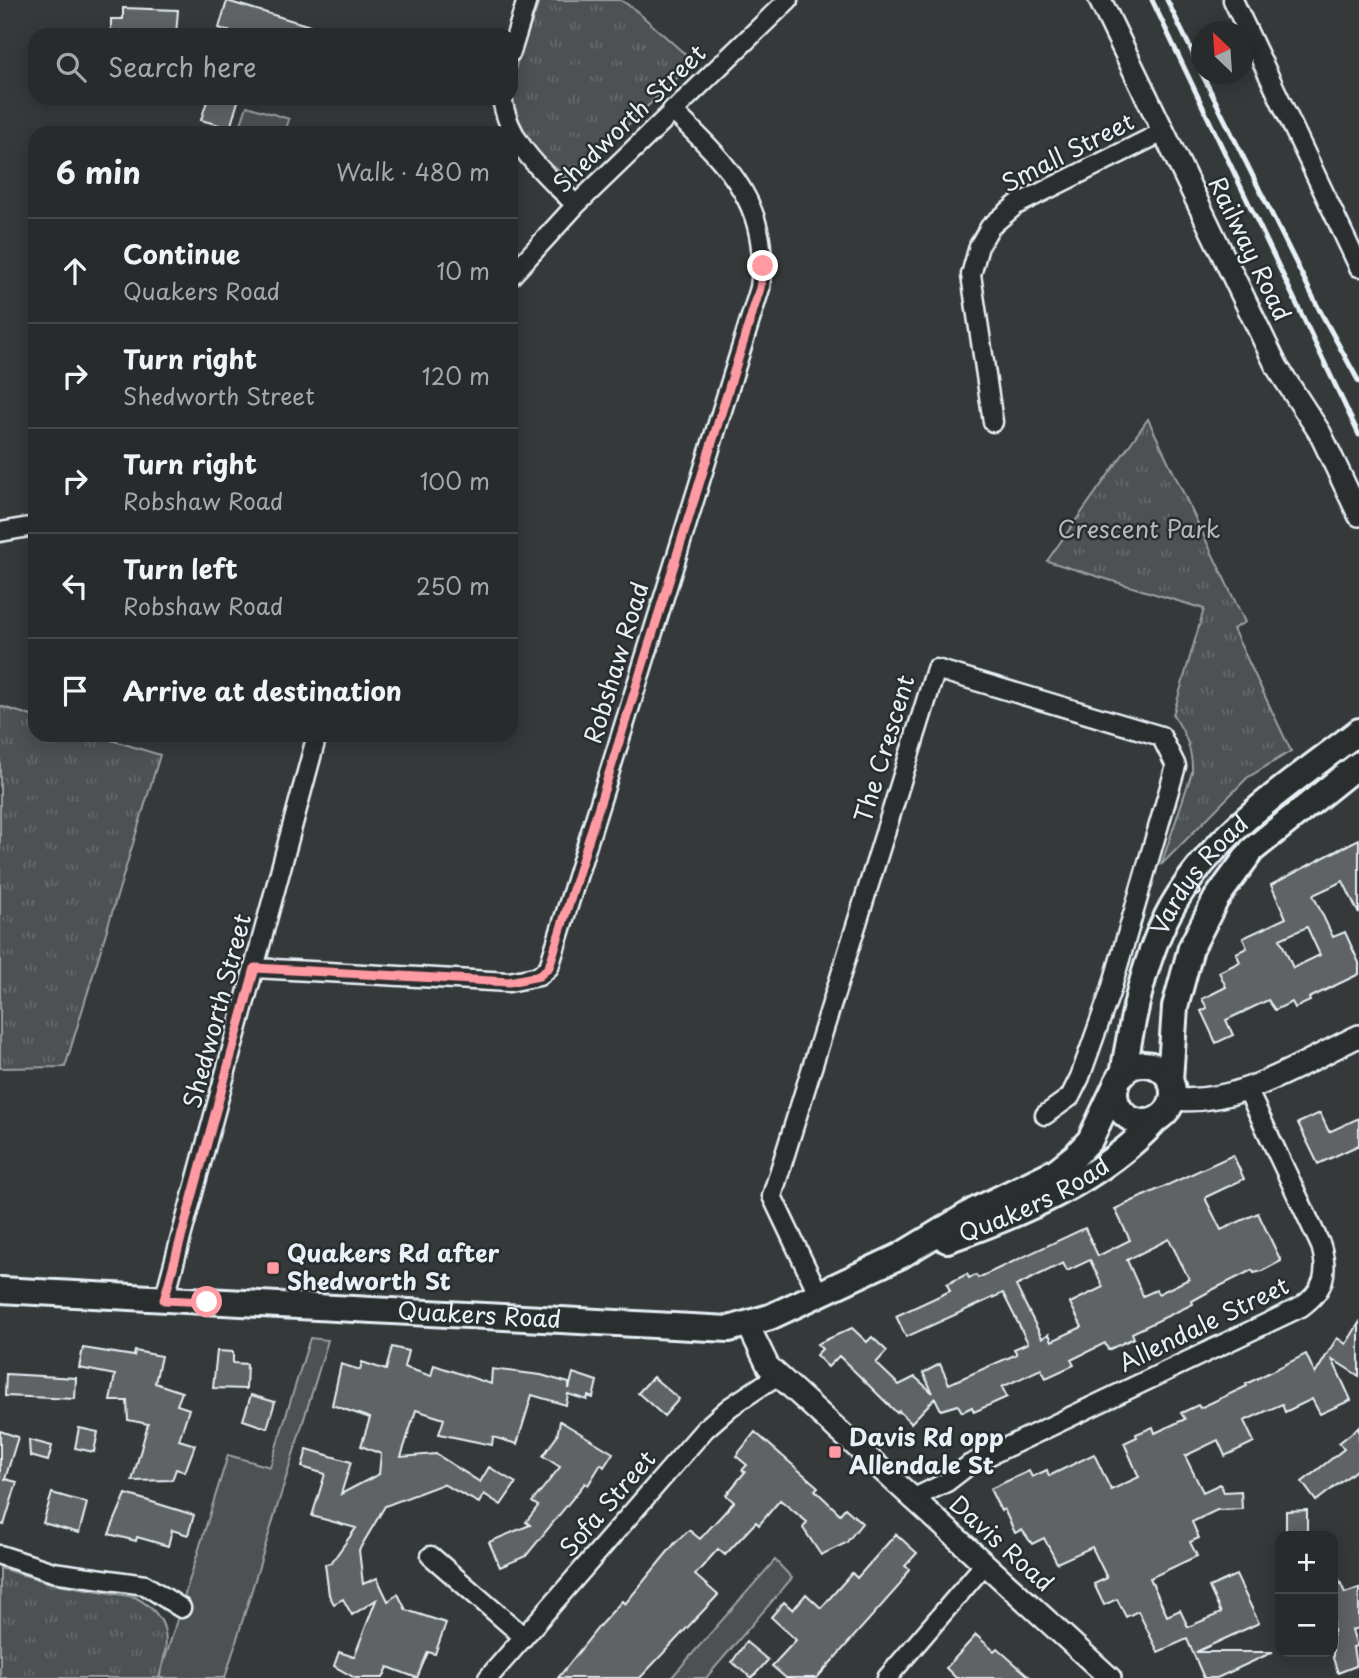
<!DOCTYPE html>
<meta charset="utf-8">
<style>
:root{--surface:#282b2c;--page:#343738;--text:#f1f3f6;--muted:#a5a7a9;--line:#444748}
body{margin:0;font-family:"Playpen Sans",sans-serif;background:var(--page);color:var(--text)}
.controls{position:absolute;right:21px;bottom:21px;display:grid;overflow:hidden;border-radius:14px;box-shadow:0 4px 18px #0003}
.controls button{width:63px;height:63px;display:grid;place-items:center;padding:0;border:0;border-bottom:2px solid var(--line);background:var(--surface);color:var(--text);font:35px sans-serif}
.compass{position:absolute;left:1191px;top:21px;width:63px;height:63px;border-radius:50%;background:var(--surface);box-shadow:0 4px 18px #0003;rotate:335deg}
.stop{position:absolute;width:21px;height:21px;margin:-16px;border:5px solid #ff9aa2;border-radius:50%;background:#fff}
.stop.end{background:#ff9aa2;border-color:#fff;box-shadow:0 2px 7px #0008}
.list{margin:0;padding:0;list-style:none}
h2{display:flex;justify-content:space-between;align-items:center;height:91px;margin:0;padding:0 28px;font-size:30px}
h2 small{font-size:23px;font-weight:400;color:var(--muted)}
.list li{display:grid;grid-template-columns:46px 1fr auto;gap:21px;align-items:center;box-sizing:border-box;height:105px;padding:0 28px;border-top:2px solid var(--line)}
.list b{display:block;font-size:26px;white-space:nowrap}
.list p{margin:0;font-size:23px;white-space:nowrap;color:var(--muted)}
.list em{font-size:23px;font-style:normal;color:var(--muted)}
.icon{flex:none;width:38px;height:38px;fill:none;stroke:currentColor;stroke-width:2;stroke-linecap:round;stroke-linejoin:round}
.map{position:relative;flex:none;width:1359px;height:1678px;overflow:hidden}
.search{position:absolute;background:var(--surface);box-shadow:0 4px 18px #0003;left:28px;top:28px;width:490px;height:77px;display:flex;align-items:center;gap:18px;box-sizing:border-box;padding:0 24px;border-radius:21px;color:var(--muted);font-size:26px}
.panel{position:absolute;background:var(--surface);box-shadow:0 4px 18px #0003;left:28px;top:126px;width:490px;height:616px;border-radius:21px}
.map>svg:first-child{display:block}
.grass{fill:#4d5152;stroke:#9aa1a5;stroke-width:2}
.park{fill:url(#park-tufts);stroke:#9aa1a5;stroke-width:2}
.building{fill:#5f6365;stroke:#e8f1f8;stroke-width:2;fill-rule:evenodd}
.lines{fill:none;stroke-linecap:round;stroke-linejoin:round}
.minor-casing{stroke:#e8f1f8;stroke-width:23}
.tertiary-casing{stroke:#e8f1f8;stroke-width:26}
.secondary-casing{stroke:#e8f1f8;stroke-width:30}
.minor{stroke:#2a2d2e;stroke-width:18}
.tertiary{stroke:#2a2d2e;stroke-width:21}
.secondary{stroke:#2a2d2e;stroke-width:24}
.rail{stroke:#e8f1f8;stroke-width:5}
.route{stroke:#ff9aa2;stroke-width:9}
.poi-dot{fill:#ff9aa2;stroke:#2a2d2e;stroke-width:2.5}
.labels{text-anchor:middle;stroke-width:5;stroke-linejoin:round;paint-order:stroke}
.street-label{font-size:24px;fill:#e8f1f8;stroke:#2a2d2e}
.park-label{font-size:24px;fill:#b2b9be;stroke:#2a2d2e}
.poi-label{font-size:24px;font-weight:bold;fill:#e8f1f8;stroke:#2a2d2e;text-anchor:start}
</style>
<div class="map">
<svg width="1359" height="1678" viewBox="0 0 1359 1678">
<defs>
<pattern id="park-tufts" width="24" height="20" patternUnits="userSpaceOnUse" patternTransform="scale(1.75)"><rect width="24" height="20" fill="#4d5152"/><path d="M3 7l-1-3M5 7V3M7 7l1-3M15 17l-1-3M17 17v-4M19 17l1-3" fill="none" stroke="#676a6c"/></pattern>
</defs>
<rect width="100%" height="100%" fill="#35393a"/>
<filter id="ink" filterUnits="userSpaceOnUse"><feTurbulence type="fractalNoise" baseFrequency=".0143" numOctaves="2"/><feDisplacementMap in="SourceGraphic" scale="14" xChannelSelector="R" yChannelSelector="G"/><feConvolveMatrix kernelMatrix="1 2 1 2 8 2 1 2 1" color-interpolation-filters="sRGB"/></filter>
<g filter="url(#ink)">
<path class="grass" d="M 247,106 L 289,119 L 285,133 L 238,133 Z
M 310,1338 L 328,1340 L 225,1678 L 159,1678 L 228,1455 L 270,1467 Z
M 775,1560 L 792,1578 L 706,1678 L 671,1678 Z"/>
<path class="park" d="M 540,0 L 620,0 L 632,7 L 694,62 L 570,180 C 553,165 530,151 519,131 C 498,89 526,40 540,0 Z
M 1148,419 L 1245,622 L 1233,629 L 1291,751 L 1247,778 L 1161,865 L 1192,772 C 1193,750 1185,732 1173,715 L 1204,609 L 1047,561 Z
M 0,706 L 35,717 L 35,735 L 95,735 L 160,755 L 65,1067 L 0,1068 Z
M 0,1568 L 51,1583 L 135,1597 C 173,1618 169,1642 159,1678 L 0,1678 Z"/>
<path class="building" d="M 227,1 L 327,31 L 326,35 L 241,35 L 219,28 Z
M 123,8 L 178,10 L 176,35 L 111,35 L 111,19 L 123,19 Z
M 208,98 L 239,98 L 230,128 L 201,120 Z
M 1359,839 L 1359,914 L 1343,881 L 1313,895 L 1333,937 L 1345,932 L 1359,963 L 1359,974 L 1309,998 L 1310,1001 L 1295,1008 L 1292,1002 L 1275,1010 L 1268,1000 L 1241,1013 L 1226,1020 L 1233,1035 L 1216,1043 L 1201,1011 L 1207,1008 L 1202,999 L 1226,987 L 1219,972 L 1240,962 L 1236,953 L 1247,948 L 1243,938 L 1286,918 L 1271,885 ZM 1307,927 L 1320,955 L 1293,968 L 1280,939 Z
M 1320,1113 L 1329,1132 L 1359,1118 L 1359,1145 L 1318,1164 L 1298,1123 Z
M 1233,1155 L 1244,1179 L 1206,1197 L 1206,1200 L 1221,1230 L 1258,1213 L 1281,1261 L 1262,1271 L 1254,1273 L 1252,1270 L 1212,1290 L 1192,1301 L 1193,1304 L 1132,1333 L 1134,1338 L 1108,1350 L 1105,1343 L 1071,1360 L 1074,1365 L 1046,1378 L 1041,1369 L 1002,1387 L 1007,1397 L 974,1412 L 972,1407 L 962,1412 L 958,1405 L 941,1410 L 935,1398 L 911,1423 L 899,1411 L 897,1413 L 839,1356 L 828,1367 L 816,1355 L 822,1349 L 817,1344 L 852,1328 L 867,1342 L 872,1337 L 887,1351 L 876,1363 L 899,1385 L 915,1377 L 933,1393 L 923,1373 L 940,1364 L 949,1384 L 1017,1354 L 1014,1349 L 1028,1343 L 1003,1293 L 906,1337 L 896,1316 L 950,1291 L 947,1284 L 967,1274 L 969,1278 L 976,1275 L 978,1278 L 1085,1228 L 1098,1256 L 1130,1240 L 1115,1209 ZM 1169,1239 L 1189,1279 L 1158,1294 L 1156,1290 L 1143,1296 L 1127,1260 ZM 1090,1260 L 1103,1287 L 1070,1303 L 1082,1327 L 1052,1341 L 1049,1334 L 1042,1338 L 1016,1286 L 1063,1263 L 1067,1271 Z
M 1359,1323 L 1359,1376 L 1332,1359 L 1351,1400 L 1320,1414 L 1312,1399 L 1285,1412 L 1282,1404 L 1244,1421 L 1254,1442 L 1225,1456 L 1218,1440 L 1185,1456 L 1203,1492 L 1220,1484 L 1224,1492 L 1241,1491 L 1242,1509 L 1217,1510 L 1192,1522 L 1199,1538 L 1190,1542 L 1197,1556 L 1150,1578 L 1167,1616 L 1180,1610 L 1188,1627 L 1221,1613 L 1209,1587 L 1236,1575 L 1259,1623 L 1196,1652 L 1273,1652 L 1217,1678 L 1204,1678 L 1187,1639 L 1158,1652 L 1138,1611 L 1126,1617 L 1117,1599 L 1104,1605 L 1094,1584 L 1107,1578 L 1092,1547 L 1057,1563 L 1044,1538 L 1032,1544 L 1022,1530 L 1015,1533 L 1004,1509 L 1001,1511 L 990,1489 L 1029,1471 L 1032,1477 L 1047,1470 L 1049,1476 L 1094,1454 L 1111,1490 L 1139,1477 L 1124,1443 L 1137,1437 L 1136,1434 L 1153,1427 L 1155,1433 L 1185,1419 L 1181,1413 L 1198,1405 L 1200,1408 L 1247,1386 L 1246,1384 L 1306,1354 L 1315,1374 L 1337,1338 L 1346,1344 Z
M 392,1347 L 408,1351 L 404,1367 L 431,1376 L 434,1365 L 491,1384 L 492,1369 L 541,1375 L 569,1383 L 569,1389 L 573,1373 L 597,1381 L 593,1398 L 588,1396 L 587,1400 L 568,1394 L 566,1405 L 532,1395 L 517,1444 L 493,1437 L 492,1445 L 439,1434 L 444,1419 L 416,1410 L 401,1457 L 436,1454 L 480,1482 L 489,1467 L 516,1483 L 501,1505 L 484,1494 L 479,1503 L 443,1484 L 385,1506 L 359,1550 L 363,1584 L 377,1578 L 388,1601 L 398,1594 L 406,1610 L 446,1623 L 435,1654 L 428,1652 L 417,1678 L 388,1667 L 383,1678 L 355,1678 L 334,1666 L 339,1652 L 354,1657 L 376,1600 L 352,1615 L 343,1599 L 334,1604 L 329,1595 L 325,1564 L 331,1563 L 356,1528 L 312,1516 L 325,1474 L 302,1467 L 307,1449 L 351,1462 L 341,1494 L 379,1474 L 381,1454 L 361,1446 L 370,1418 L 332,1405 L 341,1364 L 360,1370 L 362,1362 L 386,1370 Z
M 83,1348 L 134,1356 L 135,1351 L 161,1356 L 155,1383 L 182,1392 L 177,1405 L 189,1409 L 179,1440 L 195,1445 L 185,1472 L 176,1469 L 172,1480 L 132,1481 L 148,1424 L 128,1420 L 127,1401 L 110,1401 L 115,1375 L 79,1368 Z
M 217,1351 L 233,1352 L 233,1363 L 247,1364 L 246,1389 L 213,1388 Z
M 6,1374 L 76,1378 L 75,1399 L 5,1396 Z
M 653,1377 L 679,1399 L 664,1416 L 638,1393 Z
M 251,1395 L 275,1402 L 267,1428 L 243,1420 Z
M 560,1421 L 613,1453 L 604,1467 L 601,1464 L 588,1485 L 585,1483 L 526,1556 L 500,1567 L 489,1542 L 530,1525 L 526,1522 L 538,1506 L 532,1502 L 560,1467 L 543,1456 L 557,1436 Z
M 1359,1427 L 1359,1468 L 1316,1501 L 1302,1482 L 1344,1449 L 1339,1443 Z
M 79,1428 L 98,1432 L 94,1452 L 75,1448 Z
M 0,1431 L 18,1437 L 5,1479 L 17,1482 L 4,1525 L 0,1524 Z
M 755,1432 L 818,1487 L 815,1490 L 840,1514 L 845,1508 L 862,1523 L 846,1543 L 821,1555 L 803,1528 L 807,1522 L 780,1500 L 759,1525 L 756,1522 L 725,1555 L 718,1549 L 695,1575 L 718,1595 L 640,1678 L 558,1678 L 601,1624 L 622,1601 L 625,1604 L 675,1543 L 689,1530 L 700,1539 L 734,1502 L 726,1495 L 745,1472 L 742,1470 L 747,1465 L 736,1456 Z
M 29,1440 L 52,1446 L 48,1461 L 30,1456 Z
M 52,1493 L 87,1503 L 79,1533 L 43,1523 Z
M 126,1494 L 194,1515 L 188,1535 L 172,1530 L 168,1546 L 137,1537 L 136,1541 L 109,1534 Z
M 1307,1510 L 1307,1536 L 1286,1536 L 1286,1511 Z
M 896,1534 L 917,1553 L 905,1566 L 909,1569 L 898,1587 L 817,1678 L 786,1678 L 772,1666 L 796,1640 L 771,1617 L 784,1602 L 793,1610 L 806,1594 L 821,1608 L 852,1573 L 857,1578 Z
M 1333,1566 L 1345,1593 L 1359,1588 L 1359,1628 L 1352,1630 L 1357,1646 L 1353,1647 L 1356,1666 L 1338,1673 L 1333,1658 Z
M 976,1635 L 994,1651 L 997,1648 L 1031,1678 L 956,1678 L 946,1668 Z
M 746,1642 L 768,1660 L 752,1678 L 732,1662 Z"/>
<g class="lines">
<g class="minor-casing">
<path id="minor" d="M 1233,0 L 1359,267
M 511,52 L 527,0
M 502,98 C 509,145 544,173 576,205
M 511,276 L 576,205 L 788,0
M 993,422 L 971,275 L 979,246 L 990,227 L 1016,205 L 1163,132
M 0,532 L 35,526
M 255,968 L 509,982 L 539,976 L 549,967 L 760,288 C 772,205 726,163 672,110
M 819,1295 L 772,1196 L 936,669 L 1161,736 L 1176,766 L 1111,990 L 1080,1077 L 1070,1097 L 1045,1115
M 164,1300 L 317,735
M 912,1499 L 947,1482 L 969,1465 L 1301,1307 C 1324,1291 1329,1273 1321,1246 L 1247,1089
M 0,1555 L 53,1572 L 145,1585 L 181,1608
M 431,1556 L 524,1637
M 488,1678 L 705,1429 L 730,1407 L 778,1375
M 887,1678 L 984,1565"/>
</g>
<g class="tertiary-casing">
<path id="tertiary" d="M 1100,0 L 1277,367 L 1320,433 L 1359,515
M 1173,1099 C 1239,1106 1301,1063 1359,1036
M 748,1325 L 768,1366 L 1110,1678"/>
</g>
<g class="secondary-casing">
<g id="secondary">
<circle cx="1144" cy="1093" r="29"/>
<path id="s1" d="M 1123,1074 C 1133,1016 1144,956 1173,905 C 1216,830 1292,783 1359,731"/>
<path d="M 1170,1080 L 1175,1007 L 1191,948 L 1216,899 L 1252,850 L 1359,764"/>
<path id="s2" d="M 947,1240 C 1021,1214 1102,1180 1156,1120"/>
<path id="s3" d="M 0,1290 L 729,1329 L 770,1317 L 900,1256 L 974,1211 L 1056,1171 L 1075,1156 L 1090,1140 L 1116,1085"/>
</g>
</g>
<use href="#minor" class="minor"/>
<use href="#tertiary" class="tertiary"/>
<use href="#secondary" class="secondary"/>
<path class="rail" d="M 1152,0 L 1359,435
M 1167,0 L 1202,72
M 1202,74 L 1319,309 L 1359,382"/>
</g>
</g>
<g class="lines" filter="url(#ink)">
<path class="route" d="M 207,1302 L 164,1300 L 255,968 L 509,982 L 539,976 L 549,967 L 760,288 L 763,266"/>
</g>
<g class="poi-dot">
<rect x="266" y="1261" width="14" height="14" rx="3.5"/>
<rect x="828" y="1445" width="14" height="14" rx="3.5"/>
</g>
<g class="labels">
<g class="street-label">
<text transform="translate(630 119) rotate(-44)" y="8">Shedworth Street</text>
<text transform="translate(1068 153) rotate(-27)" y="8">Small Street</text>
<text transform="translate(1249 249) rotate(64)" y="8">Railway Road</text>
<text transform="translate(617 663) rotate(-73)" y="8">Robshaw Road</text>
<text transform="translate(885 749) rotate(-73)" y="8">The Crescent</text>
<text dy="8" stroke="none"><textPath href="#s1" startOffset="217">Vardys Road</textPath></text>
<text transform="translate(218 1011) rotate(-75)" y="8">Shedworth Street</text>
<text dy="8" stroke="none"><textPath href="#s2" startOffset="96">Quakers Road</textPath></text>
<text dy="8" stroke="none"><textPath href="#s3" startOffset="480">Quakers Road</textPath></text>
<text transform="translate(1204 1325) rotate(-26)" y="8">Allendale Street</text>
<text transform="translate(608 1504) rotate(-49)" y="8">Sofa Street</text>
<text transform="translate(1001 1544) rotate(42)" y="8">Davis Road</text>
</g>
<g class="park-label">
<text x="1139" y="538">Crescent Park</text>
</g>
<g class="poi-label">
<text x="287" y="1262">Quakers Rd after<tspan x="287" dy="28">Shedworth St</tspan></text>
<text x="849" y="1446">Davis Rd opp<tspan x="849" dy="28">Allendale St</tspan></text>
</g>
</g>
</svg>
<div class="controls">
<button>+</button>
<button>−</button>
</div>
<svg class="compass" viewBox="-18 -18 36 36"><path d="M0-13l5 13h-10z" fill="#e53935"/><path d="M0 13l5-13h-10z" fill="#a5a7a9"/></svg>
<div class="stop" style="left:207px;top:1302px"></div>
<div class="stop end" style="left:763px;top:266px"></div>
<div class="search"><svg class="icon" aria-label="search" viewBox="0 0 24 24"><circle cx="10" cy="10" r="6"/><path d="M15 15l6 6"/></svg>Search here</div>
<section class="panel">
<h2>6 min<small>Walk · 480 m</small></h2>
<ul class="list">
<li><svg class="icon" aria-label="ahead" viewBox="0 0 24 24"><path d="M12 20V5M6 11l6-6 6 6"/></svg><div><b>Continue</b><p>Quakers Road</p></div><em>10 m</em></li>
<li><svg class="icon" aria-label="right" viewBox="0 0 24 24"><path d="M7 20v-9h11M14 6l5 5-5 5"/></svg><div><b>Turn right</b><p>Shedworth Street</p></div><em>120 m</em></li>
<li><svg class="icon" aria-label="right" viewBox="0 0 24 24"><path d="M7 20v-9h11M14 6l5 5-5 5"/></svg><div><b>Turn right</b><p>Robshaw Road</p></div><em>100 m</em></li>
<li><svg class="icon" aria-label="left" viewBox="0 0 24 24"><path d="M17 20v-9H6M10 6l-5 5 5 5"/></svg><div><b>Turn left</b><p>Robshaw Road</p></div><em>250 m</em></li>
<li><svg class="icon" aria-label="arrive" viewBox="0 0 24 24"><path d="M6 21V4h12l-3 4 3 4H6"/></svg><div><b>Arrive at destination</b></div></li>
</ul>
</section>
</div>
